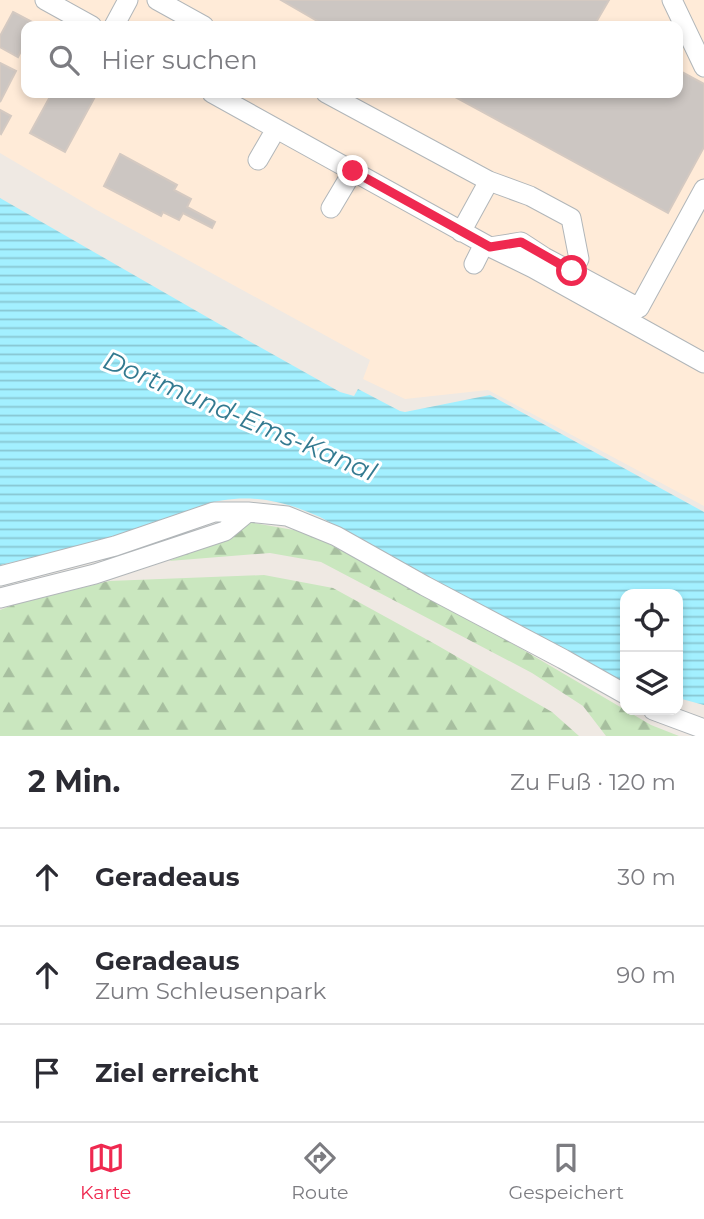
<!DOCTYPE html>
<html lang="de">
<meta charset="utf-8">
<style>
:root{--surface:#fff;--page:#f7f7f7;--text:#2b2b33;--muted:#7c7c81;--line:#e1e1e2;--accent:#ef2950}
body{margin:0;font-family:Montserrat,sans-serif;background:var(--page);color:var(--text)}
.controls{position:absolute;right:21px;bottom:21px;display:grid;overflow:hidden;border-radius:14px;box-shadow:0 4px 10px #0003}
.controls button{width:63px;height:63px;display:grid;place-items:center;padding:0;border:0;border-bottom:2px solid var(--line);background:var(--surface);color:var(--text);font:35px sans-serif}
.stop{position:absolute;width:21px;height:21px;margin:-16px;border:5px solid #ef2950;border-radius:50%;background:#fff}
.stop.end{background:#ef2950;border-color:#fff;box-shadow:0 2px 7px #0008}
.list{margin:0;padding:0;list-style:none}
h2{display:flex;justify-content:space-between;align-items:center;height:91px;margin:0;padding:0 28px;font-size:30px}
h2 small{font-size:23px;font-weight:400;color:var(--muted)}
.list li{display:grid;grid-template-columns:46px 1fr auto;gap:21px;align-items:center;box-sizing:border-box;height:98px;padding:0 28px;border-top:2px solid var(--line)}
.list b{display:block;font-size:26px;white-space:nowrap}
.list p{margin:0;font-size:23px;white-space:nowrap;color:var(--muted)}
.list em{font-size:23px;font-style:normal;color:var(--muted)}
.icon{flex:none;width:38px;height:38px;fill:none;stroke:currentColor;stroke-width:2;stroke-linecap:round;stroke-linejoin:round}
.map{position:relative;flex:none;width:704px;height:736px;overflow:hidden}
.search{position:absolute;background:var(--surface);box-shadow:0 4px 10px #0003;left:21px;right:21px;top:21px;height:77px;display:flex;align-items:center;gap:18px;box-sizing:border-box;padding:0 24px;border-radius:14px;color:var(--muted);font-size:26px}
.sheet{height:385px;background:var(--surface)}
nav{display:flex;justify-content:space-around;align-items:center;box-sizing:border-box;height:98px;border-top:2px solid var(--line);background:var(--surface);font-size:19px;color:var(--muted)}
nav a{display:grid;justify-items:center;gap:4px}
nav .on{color:var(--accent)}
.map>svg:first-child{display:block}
.commercial{fill:#ffebd8;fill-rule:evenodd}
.forest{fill:url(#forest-firs)}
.water{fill:url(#water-rules)}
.building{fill:#ccc6c2;stroke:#d4c9c1;stroke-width:2}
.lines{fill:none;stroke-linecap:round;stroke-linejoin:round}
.minor-casing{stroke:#b1b6b9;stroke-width:21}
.minor{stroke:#fff;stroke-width:19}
.route{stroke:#ef2950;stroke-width:9}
.labels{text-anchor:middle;stroke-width:6;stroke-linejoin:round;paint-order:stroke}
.water-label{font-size:26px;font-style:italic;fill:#337a90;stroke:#fff}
</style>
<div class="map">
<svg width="704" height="736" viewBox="0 0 704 736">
<defs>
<pattern id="forest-firs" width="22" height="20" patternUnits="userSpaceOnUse" patternTransform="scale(1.75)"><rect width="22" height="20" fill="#cae7bf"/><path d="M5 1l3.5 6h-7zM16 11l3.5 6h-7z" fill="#a7bf9f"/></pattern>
<pattern id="water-rules" width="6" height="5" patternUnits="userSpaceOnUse" patternTransform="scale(1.75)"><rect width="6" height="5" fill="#a3f0ff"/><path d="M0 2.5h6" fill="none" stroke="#88c6d2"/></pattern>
</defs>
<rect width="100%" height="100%" fill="#efe9e3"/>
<path class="commercial" d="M 0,0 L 704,0 L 704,506 L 488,390 L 405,399 L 363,379 L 370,360 L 95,209 L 0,153 ZM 26,26 L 678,26 L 678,93 L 26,93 Z"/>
<path class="forest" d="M 249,522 L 305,532 L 430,595 L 651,725 L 679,736 L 606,736 L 583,706 L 532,673 L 321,562 L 270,553 L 169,561 L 225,537 Z
M 264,575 L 333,588 L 435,644 L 552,712 L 579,736 L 0,736 L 0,610 L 13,605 L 109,581 Z"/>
<path class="water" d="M 0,198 L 240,336 L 340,392 L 354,396 L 358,389 L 400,411 L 405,412 L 490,395 L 704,512 L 704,705 L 678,698 L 678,594 L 625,594 L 625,684 L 320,517 C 280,499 243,492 200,506 C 183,512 168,522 151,527 C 102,542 50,554 0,565 Z"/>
<path class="building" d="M 281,0 L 609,0 L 595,24 L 599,26 L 323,26 L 324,25 Z
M 13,12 L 36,24 L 34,26 L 26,26 L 26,41 L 18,57 L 0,47 L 0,36 Z
M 0,63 L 16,71 L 0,102 Z
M 678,70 L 704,84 L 704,147 L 668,213 L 448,93 L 678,93 Z
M 52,93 L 97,93 L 65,152 L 30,133 Z
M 0,110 L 11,116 L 1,134 L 0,133 Z
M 120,154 L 177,185 L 174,190 L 191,199 L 187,207 L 215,222 L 212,228 L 183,213 L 179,220 L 163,212 L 161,216 L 104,186 Z"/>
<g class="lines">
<g class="minor-casing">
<path id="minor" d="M 45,0 L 92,26
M 157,0 L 204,26
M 672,0 L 704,67
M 114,26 L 128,0
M 212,93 L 490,247 L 521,242 L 544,257 L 639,308 L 704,189
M 326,93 L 489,181 L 530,196 L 571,218 L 579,259 L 572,271
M 258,160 L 276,129
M 331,208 L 353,171
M 461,232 L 489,181
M 490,247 L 533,268 L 704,363
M 474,264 L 484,244
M 0,576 L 115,546 L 214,512 L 248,512 L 287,516 L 336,536 L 425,586 L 563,659 L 625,694
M 0,598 L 95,574 L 225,531 L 248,512
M 653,710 L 704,729"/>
</g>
<use href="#minor" class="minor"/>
</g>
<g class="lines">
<path class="route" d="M 353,171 L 490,247 L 521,242 L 572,271"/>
</g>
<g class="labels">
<g class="water-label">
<text transform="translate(240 416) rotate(23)" y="9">Dortmund-Ems-Kanal</text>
</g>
</g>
</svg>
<div class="controls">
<button><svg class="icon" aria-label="locate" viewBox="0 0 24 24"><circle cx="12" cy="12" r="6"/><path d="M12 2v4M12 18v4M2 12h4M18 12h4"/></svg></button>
<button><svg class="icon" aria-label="layers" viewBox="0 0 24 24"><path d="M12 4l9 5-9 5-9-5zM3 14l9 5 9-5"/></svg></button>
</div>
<div class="stop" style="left:572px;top:271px"></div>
<div class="stop end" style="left:353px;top:171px"></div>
<div class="search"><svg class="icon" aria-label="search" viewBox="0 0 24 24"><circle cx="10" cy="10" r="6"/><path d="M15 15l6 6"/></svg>Hier suchen</div>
</div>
<section class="sheet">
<h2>2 Min.<small>Zu Fuß · 120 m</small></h2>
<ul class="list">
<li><svg class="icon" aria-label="ahead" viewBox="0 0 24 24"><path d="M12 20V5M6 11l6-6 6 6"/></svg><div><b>Geradeaus</b></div><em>30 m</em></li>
<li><svg class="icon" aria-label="ahead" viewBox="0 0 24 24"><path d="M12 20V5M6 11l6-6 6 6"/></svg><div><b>Geradeaus</b><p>Zum Schleusenpark</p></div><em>90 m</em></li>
<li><svg class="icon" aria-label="arrive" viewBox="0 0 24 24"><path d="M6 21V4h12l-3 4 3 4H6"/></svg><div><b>Ziel erreicht</b></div></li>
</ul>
</section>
<nav>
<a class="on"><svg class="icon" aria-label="map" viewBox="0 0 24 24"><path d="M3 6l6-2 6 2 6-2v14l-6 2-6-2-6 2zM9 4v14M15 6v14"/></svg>Karte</a>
<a><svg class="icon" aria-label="directions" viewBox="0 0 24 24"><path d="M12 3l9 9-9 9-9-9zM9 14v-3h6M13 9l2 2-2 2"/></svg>Route</a>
<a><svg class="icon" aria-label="saved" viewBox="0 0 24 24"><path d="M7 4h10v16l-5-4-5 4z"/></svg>Gespeichert</a>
</nav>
